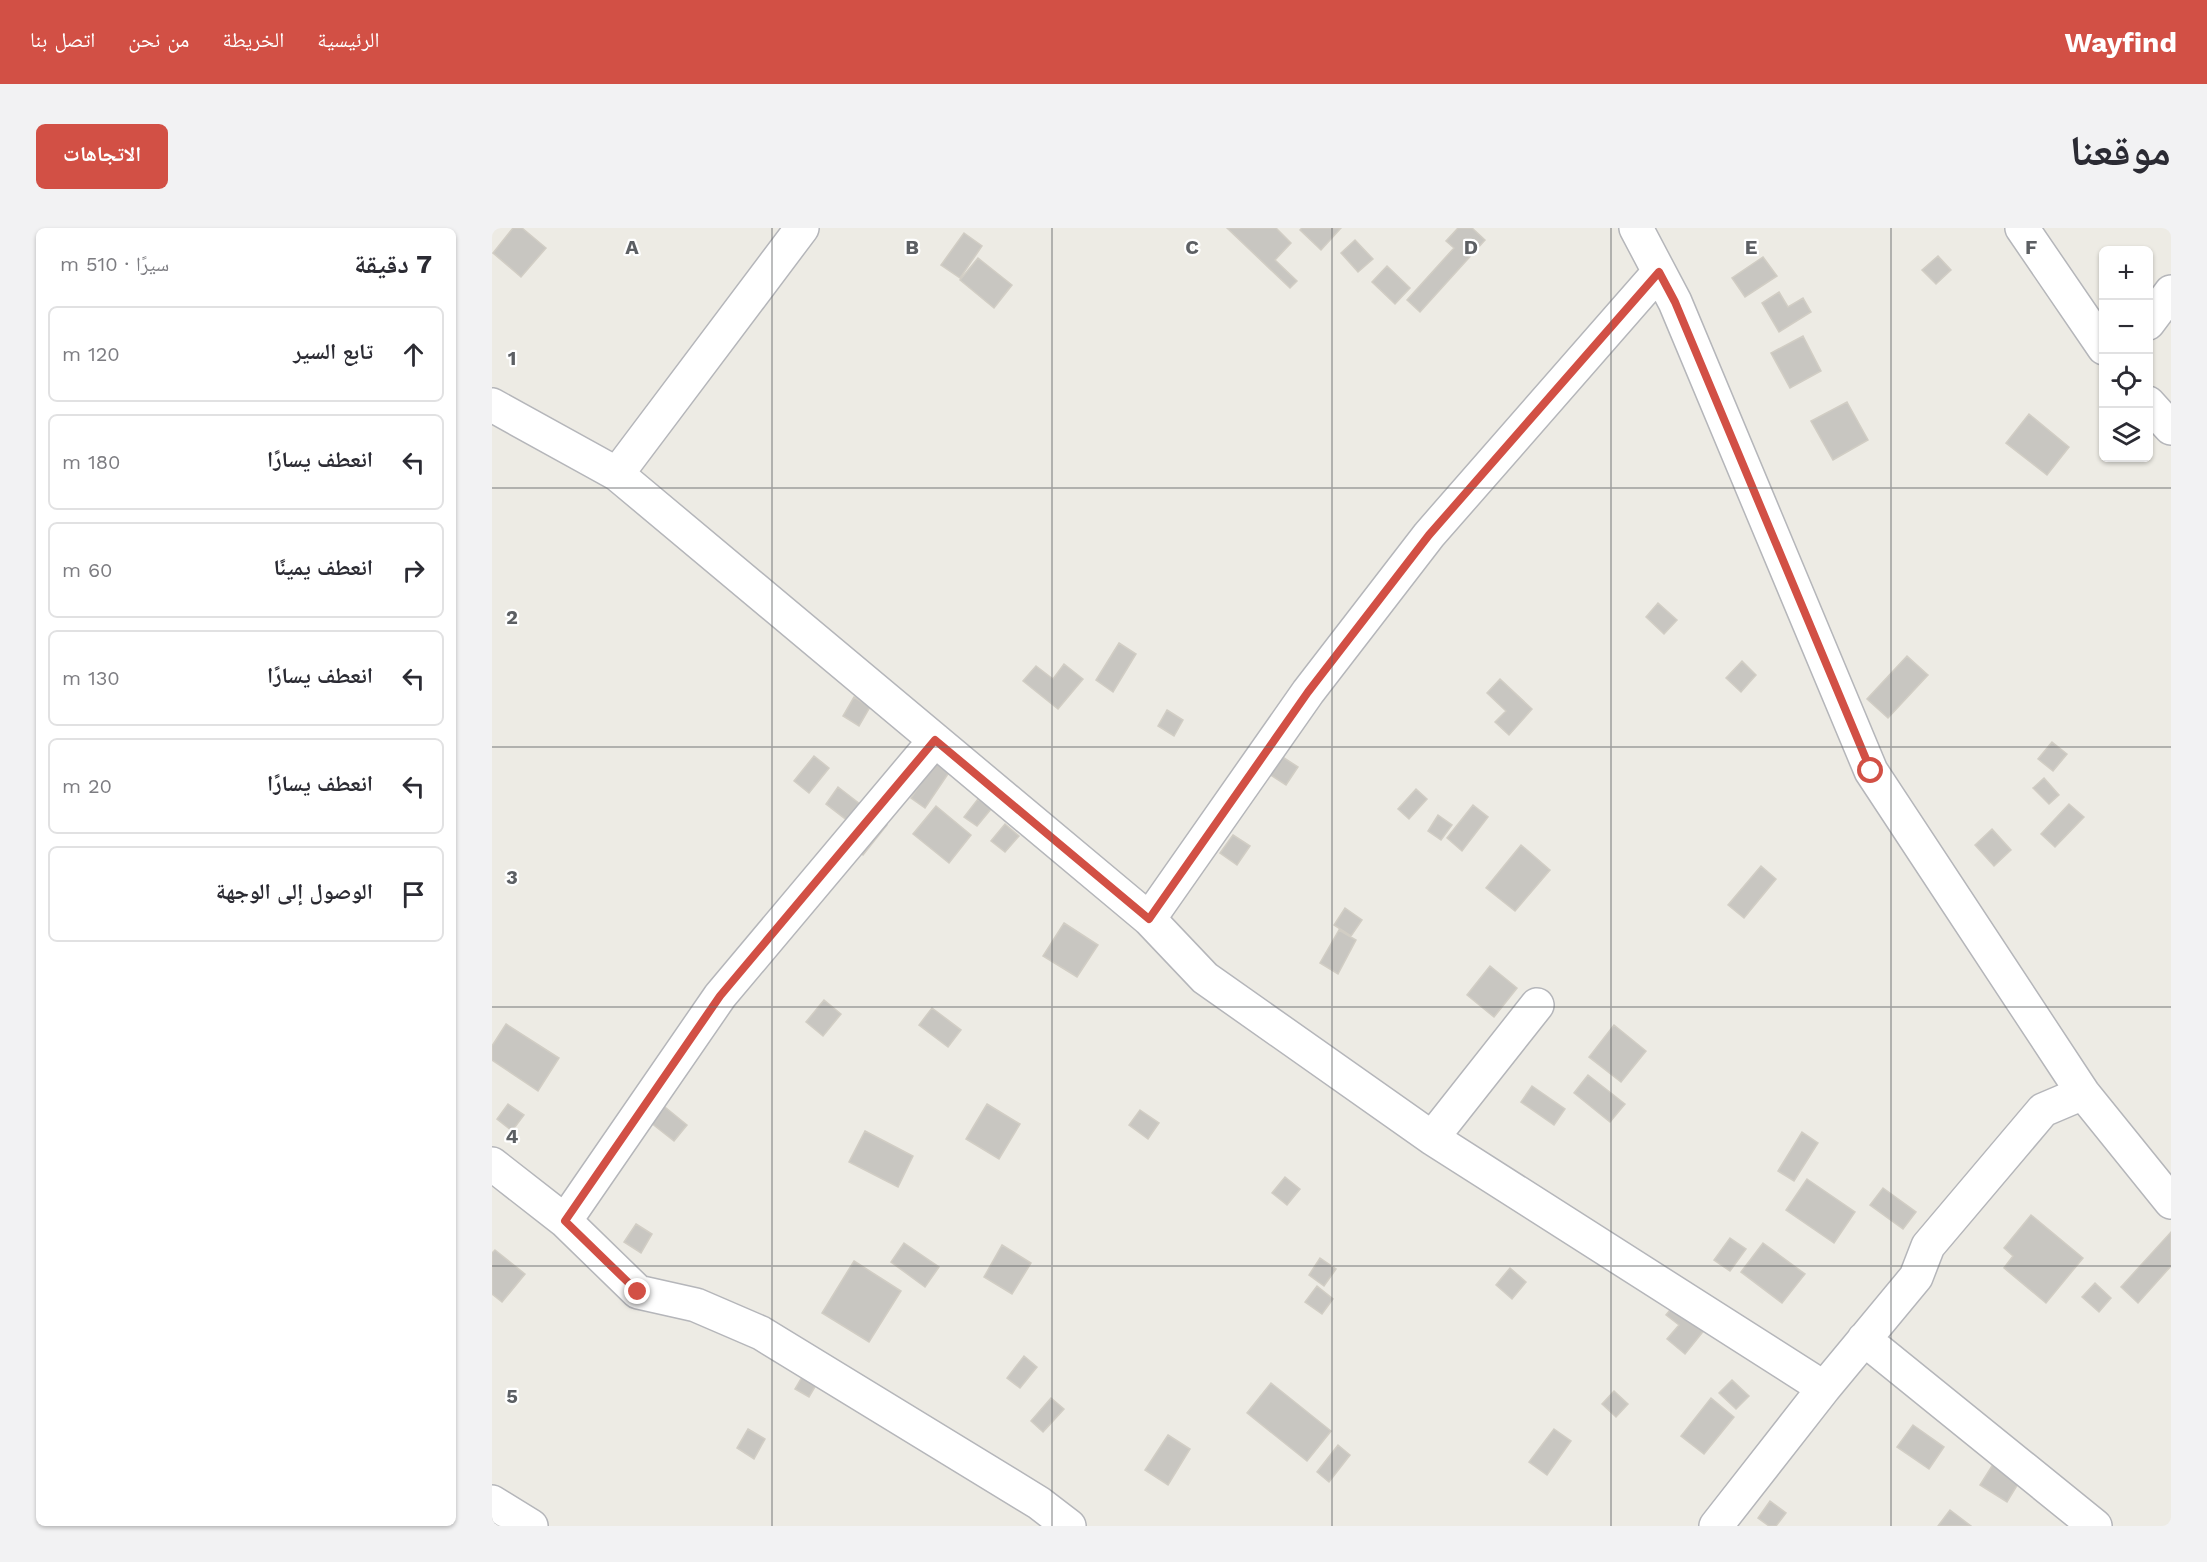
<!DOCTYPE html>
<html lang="ar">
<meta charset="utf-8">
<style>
:root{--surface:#fff;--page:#f2f2f3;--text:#2b2b33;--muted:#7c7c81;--line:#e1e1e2;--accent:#d25045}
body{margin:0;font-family:"Work Sans","Noto Naskh Arabic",sans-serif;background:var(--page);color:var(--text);direction:rtl}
.controls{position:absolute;right:18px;top:18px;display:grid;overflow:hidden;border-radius:9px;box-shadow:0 2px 4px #0004}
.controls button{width:54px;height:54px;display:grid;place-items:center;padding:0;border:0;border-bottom:2px solid var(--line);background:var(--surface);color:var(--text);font:30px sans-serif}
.stop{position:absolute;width:18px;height:18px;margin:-14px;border:4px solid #d25045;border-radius:50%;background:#fff}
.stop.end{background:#d25045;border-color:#fff;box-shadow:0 2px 6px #0008}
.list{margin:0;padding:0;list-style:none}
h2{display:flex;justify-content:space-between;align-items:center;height:78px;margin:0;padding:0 24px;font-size:26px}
h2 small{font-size:20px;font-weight:400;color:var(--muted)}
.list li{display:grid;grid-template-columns:39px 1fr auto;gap:18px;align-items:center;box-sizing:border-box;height:96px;margin:0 12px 12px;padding:0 12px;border:2px solid var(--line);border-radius:9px}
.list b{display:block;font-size:22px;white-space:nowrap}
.list em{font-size:20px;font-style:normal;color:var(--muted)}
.icon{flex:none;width:33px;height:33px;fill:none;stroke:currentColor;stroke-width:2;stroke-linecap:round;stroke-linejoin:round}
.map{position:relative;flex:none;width:1679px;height:1298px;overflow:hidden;direction:ltr;border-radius:9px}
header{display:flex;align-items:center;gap:36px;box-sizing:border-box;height:84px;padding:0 30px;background:var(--accent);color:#fff}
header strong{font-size:28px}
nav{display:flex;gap:33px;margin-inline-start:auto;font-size:21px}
.intro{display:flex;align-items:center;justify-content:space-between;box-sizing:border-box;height:144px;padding:0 36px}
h1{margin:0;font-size:42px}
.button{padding:15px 27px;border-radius:9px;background:var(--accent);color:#fff;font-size:21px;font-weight:700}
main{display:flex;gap:36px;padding:0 36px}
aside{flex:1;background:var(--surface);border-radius:9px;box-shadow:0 2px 4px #0004}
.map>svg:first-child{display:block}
.building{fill:#c8c6c1;stroke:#d1cdc4;stroke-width:1.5}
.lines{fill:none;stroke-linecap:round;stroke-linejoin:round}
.minor-casing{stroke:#b5b6ba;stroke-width:36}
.minor{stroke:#fff;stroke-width:33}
.route{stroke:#d25045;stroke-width:8}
.grid{fill:none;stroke:#5c5f63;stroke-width:1.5;stroke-opacity:0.55}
.grid-label{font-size:20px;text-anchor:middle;font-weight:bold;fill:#5c5f63;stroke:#fff;stroke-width:4.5;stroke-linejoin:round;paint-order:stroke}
</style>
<header>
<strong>Wayfind</strong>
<nav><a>الرئيسية</a><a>الخريطة</a><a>من نحن</a><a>اتصل بنا</a></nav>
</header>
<div class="intro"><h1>موقعنا</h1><a class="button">الاتجاهات</a></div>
<main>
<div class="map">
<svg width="1679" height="1298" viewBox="0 0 1679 1298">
<rect width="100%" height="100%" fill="#edebe4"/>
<path class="building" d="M 21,0 L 30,0 L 54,20 L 29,49 L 1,25 Z
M 735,0 L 784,0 L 799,15 L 783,32 L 805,53 L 798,60 Z
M 810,0 L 849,0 L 829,22 L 808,2 Z
M 966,0 L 980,0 L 993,12 L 928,84 L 915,72 L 962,20 L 954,13 Z
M 472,5 L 490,18 L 468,50 L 449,37 Z
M 863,12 L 881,31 L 866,44 L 849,25 Z
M 1446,28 L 1459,42 L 1444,56 L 1430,42 Z
M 1271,29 L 1285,48 L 1253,69 L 1240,50 Z
M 486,30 L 520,57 L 502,80 L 468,52 Z
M 895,38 L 918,60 L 903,76 L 880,54 Z
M 1287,64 L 1296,79 L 1311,70 L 1319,84 L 1287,104 L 1270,75 Z
M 1311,108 L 1329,143 L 1298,160 L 1279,125 Z
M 1355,174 L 1376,212 L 1341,232 L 1319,193 Z
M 1537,186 L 1577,219 L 1555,247 L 1514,215 Z
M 1166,375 L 1185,392 L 1172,406 L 1154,389 Z
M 627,415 L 644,426 L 621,464 L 604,452 Z
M 1415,428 L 1436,447 L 1396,490 L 1375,471 Z
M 1250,433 L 1264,447 L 1249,464 L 1234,450 Z
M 572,436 L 591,451 L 566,481 L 531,453 L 544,438 L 561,451 Z
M 1008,451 L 1040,481 L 1017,507 L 1003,494 L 1014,483 L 995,465 Z
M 362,469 L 378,479 L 367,498 L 351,488 Z
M 675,482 L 691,492 L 682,508 L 666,498 Z
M 1560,514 L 1575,526 L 1561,543 L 1546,531 Z
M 322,528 L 337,540 L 317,565 L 302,553 Z
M 789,528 L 806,539 L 794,557 L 777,546 Z
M 443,534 L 458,543 L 433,580 L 419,570 Z
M 1552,550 L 1567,567 L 1557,576 L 1541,560 Z
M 346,559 L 395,597 L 371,627 L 350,611 L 361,597 L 334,576 Z
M 924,561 L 935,571 L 917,591 L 906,581 Z
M 486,571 L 499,581 L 485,598 L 472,589 Z
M 1577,576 L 1592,589 L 1563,619 L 1549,606 Z
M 981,577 L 996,589 L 970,623 L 955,610 Z
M 444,578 L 479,607 L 457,635 L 421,606 Z
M 946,587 L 960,597 L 949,612 L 936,603 Z
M 513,596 L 527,608 L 513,624 L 499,613 Z
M 1500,601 L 1519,622 L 1502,638 L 1483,617 Z
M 741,607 L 758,618 L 745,637 L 728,625 Z
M 1029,617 L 1058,642 L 1023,683 L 994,660 Z
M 1269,638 L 1284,651 L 1252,690 L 1236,677 Z
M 853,680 L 870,692 L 859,708 L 842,697 Z
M 572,695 L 606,717 L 585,749 L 551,728 Z
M 847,702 L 864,712 L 846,746 L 828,735 Z
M 998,738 L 1025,760 L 1002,789 L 975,767 Z
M 332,772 L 349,786 L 331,808 L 314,794 Z
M 440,780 L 469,802 L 456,819 L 427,797 Z
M 14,796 L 67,830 L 46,863 L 0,832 L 0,818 Z
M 1122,797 L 1154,823 L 1129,854 L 1097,829 Z
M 1096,847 L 1133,876 L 1118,894 L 1082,865 Z
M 1040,858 L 1073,881 L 1062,897 L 1029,874 Z
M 168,875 L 195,897 L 182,913 L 154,891 Z
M 16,876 L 32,887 L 20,903 L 5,891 Z
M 495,876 L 528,896 L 507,931 L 474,911 Z
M 648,882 L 667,895 L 656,911 L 637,897 Z
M 373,903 L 421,928 L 406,959 L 357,934 Z
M 1310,904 L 1326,915 L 1302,953 L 1286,943 Z
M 793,949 L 808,961 L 795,977 L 780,965 Z
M 1315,951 L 1363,984 L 1342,1015 L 1294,982 Z
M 1391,960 L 1424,984 L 1411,1001 L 1378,977 Z
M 1539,987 L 1591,1030 L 1554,1075 L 1512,1040 L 1521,1028 L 1512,1020 Z
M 144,996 L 160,1006 L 149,1025 L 132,1014 Z
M 1679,1004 L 1679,1038 L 1646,1075 L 1629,1059 Z
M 1238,1010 L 1254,1021 L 1238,1043 L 1222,1032 Z
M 412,1015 L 447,1039 L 433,1059 L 399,1034 Z
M 1271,1015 L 1313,1046 L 1290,1075 L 1249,1044 Z
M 510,1017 L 539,1035 L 520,1066 L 492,1049 Z
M 3,1022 L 33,1046 L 10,1074 L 0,1066 L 0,1025 Z
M 828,1030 L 844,1041 L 832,1058 L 817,1047 Z
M 362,1033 L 409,1063 L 377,1114 L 330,1085 Z
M 1018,1040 L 1034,1054 L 1020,1071 L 1004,1057 Z
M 1603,1055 L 1619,1070 L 1607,1084 L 1590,1069 Z
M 825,1058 L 841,1071 L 830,1086 L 813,1074 Z
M 1196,1060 L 1226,1085 L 1193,1126 L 1175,1111 L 1187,1097 L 1174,1087 Z
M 532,1128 L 545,1139 L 528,1160 L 515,1150 Z
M 313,1144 L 327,1152 L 317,1169 L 303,1161 Z
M 1240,1152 L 1257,1168 L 1244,1181 L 1227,1165 Z
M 779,1155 L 839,1203 L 815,1233 L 755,1185 Z
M 1122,1163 L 1136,1176 L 1124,1189 L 1110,1176 Z
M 559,1170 L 572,1181 L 551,1204 L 539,1193 Z
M 1219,1170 L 1242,1189 L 1212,1226 L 1189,1208 Z
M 1421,1197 L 1452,1219 L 1437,1241 L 1405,1219 Z
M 256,1201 L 273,1211 L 262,1231 L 245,1220 Z
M 1062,1201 L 1079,1213 L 1055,1247 L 1037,1234 Z
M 676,1207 L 698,1221 L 676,1257 L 653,1242 Z
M 846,1217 L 858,1227 L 837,1254 L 825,1244 Z
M 1505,1230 L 1532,1246 L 1515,1274 L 1488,1257 Z
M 1278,1273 L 1294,1285 L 1284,1298 L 1277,1298 L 1266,1290 Z
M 1458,1282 L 1479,1298 L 1446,1298 Z"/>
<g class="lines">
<g class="minor-casing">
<path id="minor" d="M 1144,0 L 1183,74 L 1379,543 L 1591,865 L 1679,974
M 1530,0 L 1612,120
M 1656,95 L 1679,64
M 1656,175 L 1679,200
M 0,177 L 125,246 L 657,691 L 713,750 L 940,910 L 1332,1160
M 125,246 L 310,0
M 657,691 L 816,464 L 937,307 L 1167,44
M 940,910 L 1045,777
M 0,936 L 73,993 L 146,1064 L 204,1077 L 269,1105 L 547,1275 L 577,1298
M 73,993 L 228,768 L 443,512
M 1372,1111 L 1603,1298
M 0,1274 L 39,1298
M 1224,1298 L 1332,1160 L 1424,1049 L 1436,1018 L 1551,882 L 1591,865"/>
</g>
<use href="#minor" class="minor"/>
</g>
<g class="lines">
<path class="route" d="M 146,1064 L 73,993 L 228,768 L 443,512 L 657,691 L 816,464 L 937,307 L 1167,44 L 1183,74 L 1379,543"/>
</g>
<path class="grid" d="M 280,0 L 280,1298M 560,0 L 560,1298M 840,0 L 840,1298M 1119,0 L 1119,1298M 1399,0 L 1399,1298M 0,260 L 1679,260M 0,519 L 1679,519M 0,779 L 1679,779M 0,1038 L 1679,1038"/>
<g class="grid-label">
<text x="140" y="26">A</text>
<text x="420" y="26">B</text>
<text x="700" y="26">C</text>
<text x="979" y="26">D</text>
<text x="1259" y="26">E</text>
<text x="1539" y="26">F</text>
<text x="20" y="137">1</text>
<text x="20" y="396">2</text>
<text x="20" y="656">3</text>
<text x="20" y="915">4</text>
<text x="20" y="1175">5</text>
</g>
</svg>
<div class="controls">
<button>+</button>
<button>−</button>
<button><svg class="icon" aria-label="locate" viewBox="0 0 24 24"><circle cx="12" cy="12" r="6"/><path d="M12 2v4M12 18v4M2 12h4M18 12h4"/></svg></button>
<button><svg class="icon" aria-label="layers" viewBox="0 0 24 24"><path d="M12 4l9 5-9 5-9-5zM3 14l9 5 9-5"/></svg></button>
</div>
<div class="stop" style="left:1379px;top:543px"></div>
<div class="stop end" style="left:146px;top:1064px"></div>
</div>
<aside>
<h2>7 دقيقة<small>سيرًا · 510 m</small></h2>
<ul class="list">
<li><svg class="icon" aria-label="ahead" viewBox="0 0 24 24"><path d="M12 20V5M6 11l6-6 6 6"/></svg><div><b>تابع السير</b></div><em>120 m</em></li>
<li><svg class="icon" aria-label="left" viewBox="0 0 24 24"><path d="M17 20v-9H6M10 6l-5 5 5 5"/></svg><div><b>انعطف يسارًا</b></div><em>180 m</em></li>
<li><svg class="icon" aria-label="right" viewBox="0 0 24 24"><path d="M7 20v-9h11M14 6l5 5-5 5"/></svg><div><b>انعطف يمينًا</b></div><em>60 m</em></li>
<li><svg class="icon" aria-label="left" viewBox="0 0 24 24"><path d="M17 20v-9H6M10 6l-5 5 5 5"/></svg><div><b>انعطف يسارًا</b></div><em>130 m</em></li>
<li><svg class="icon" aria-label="left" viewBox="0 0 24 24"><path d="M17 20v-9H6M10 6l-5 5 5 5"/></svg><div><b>انعطف يسارًا</b></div><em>20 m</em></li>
<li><svg class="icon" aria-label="arrive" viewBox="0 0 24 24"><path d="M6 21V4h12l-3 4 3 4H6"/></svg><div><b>الوصول إلى الوجهة</b></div></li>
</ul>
</aside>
</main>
